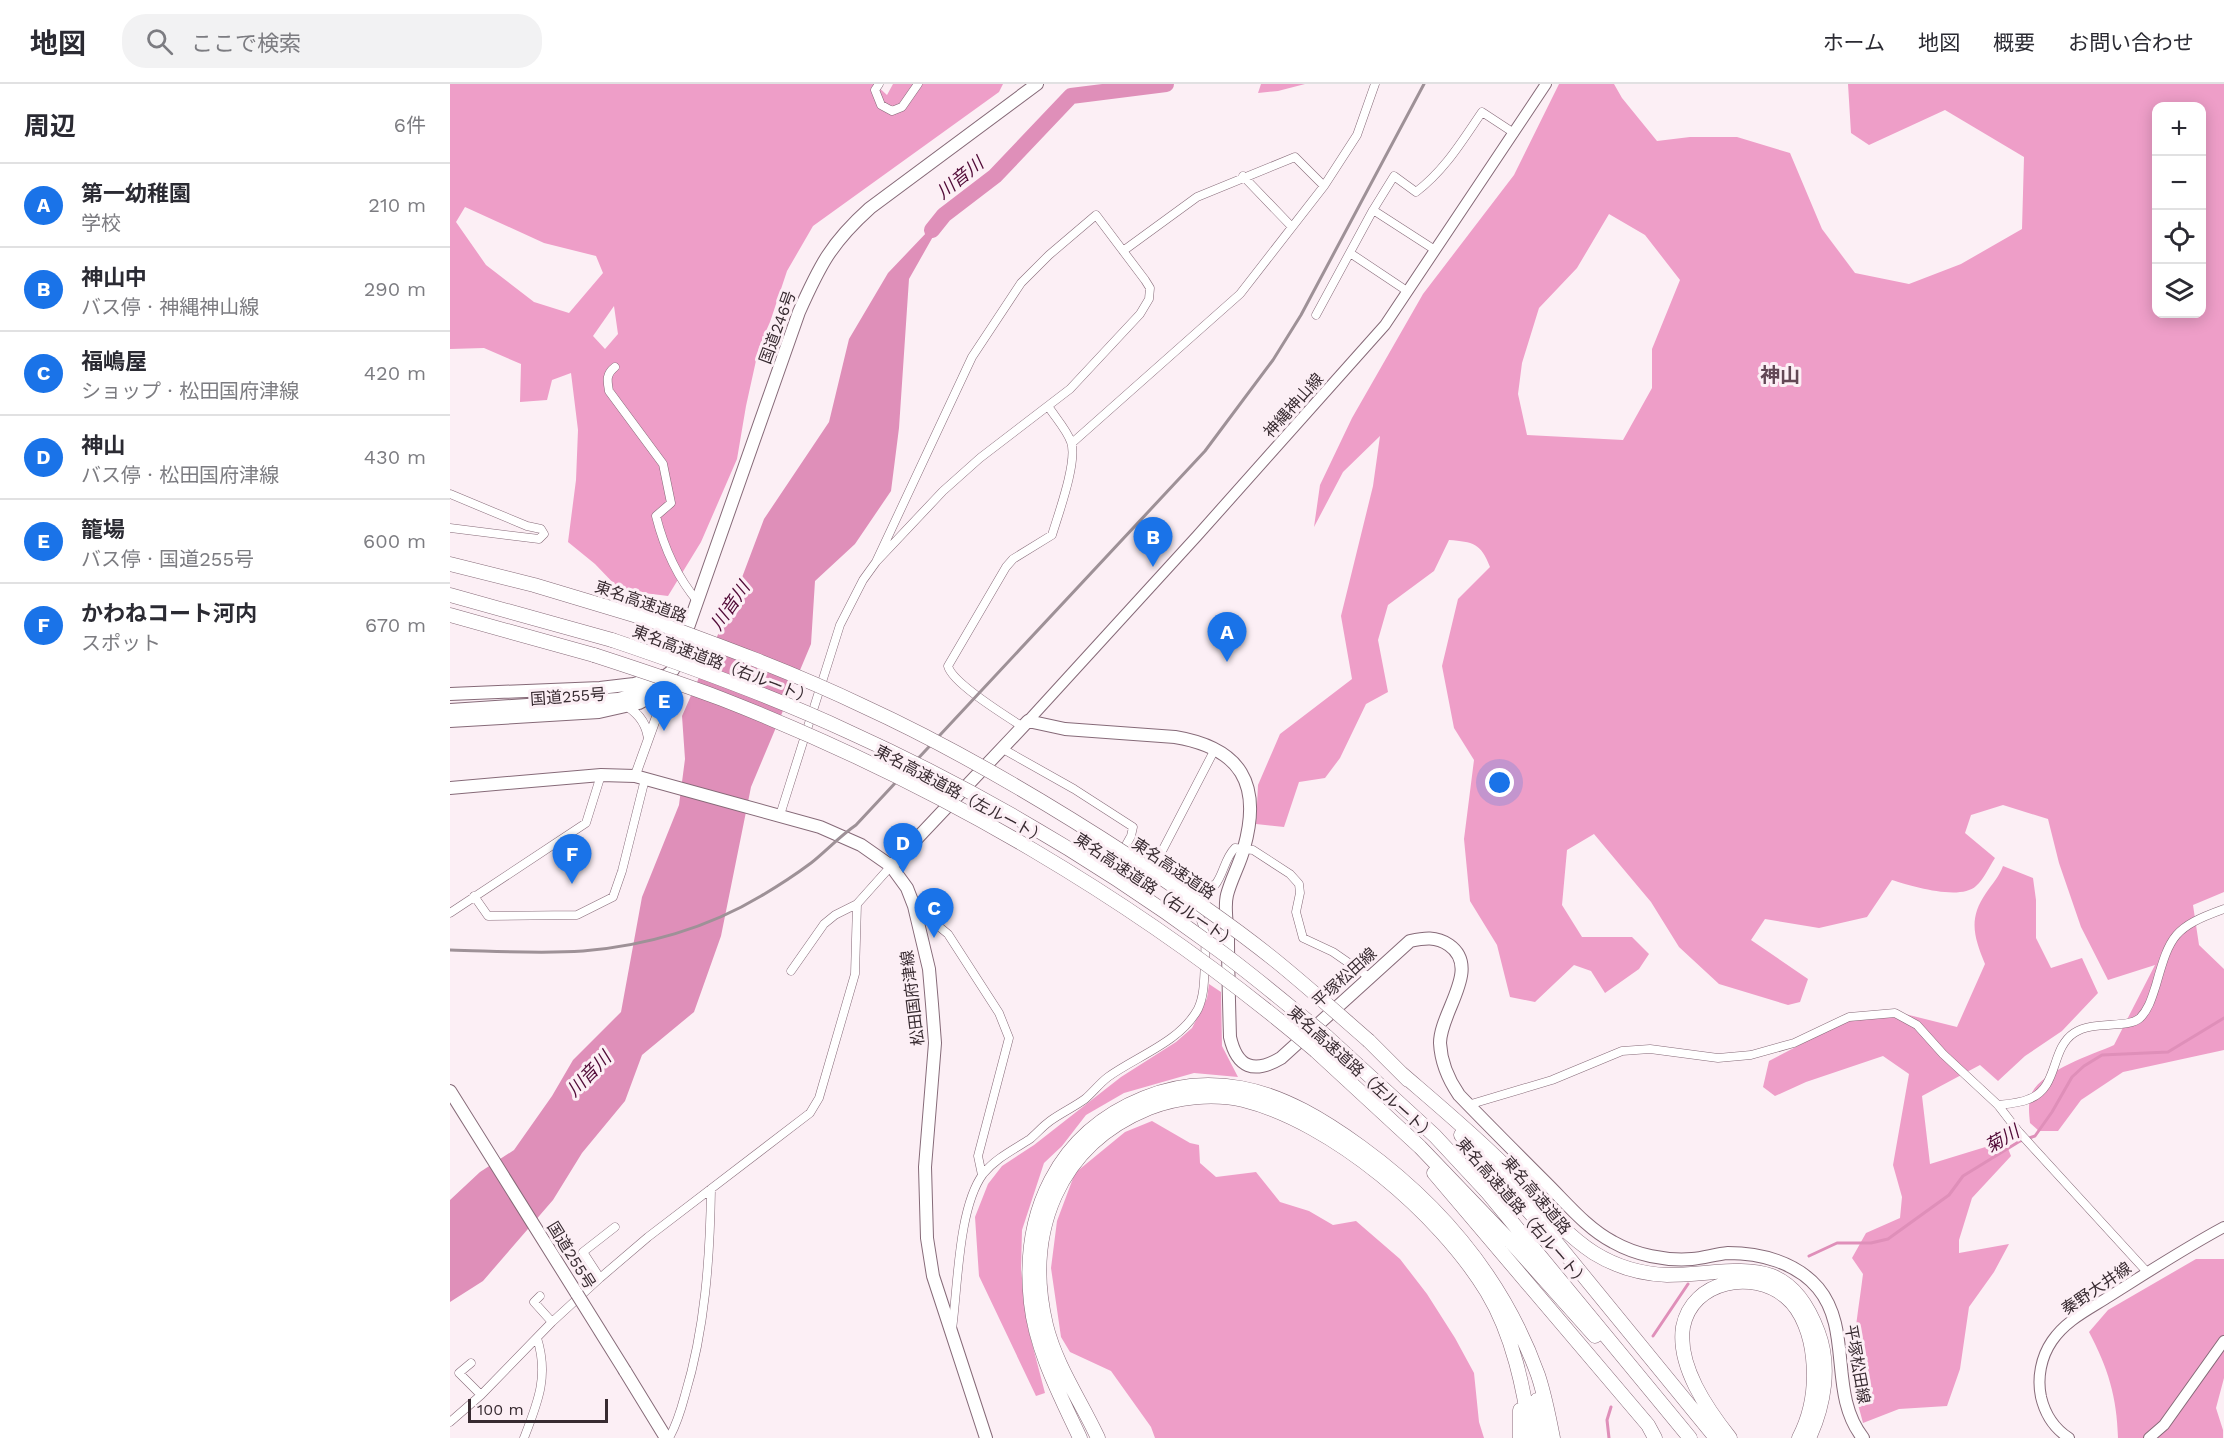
<!DOCTYPE html>
<html lang="ja">
<meta charset="utf-8">
<style>
:root{--surface:#fff;--page:#f2f2f3;--text:#2b2b33;--muted:#7c7c81;--line:#e1e1e2;--accent:#1a73e8}
body{margin:0;font-family:"Work Sans","Noto Sans JP",sans-serif;background:var(--page);color:var(--text)}
.controls{position:absolute;right:18px;top:18px;display:grid;overflow:hidden;border-radius:12px;box-shadow:0 3px 15px #0003}
.controls button{width:54px;height:54px;display:grid;place-items:center;padding:0;border:0;border-bottom:2px solid var(--line);background:var(--surface);color:var(--text);font:30px sans-serif}
.scale{position:absolute;left:18px;bottom:15px;width:140px;box-sizing:border-box;padding-left:6px;border:3px solid #382b31;border-top:0;font-size:16px;line-height:21px;white-space:nowrap;color:#382b31;-webkit-text-stroke:4px #fceff5;paint-order:stroke}
.you{position:absolute;left:1050px;top:699px;width:21px;height:21px;margin:-15px;border:4px solid #fff;border-radius:50%;background:#1a73e8;box-shadow:0 0 0 9px #1a73e833}
.badge{display:grid;place-items:center;width:39px;height:39px;border-radius:50%;background:var(--accent);color:#fff;font-size:20px;font-weight:700}
.pin{position:absolute;translate:-50% -50px;filter:drop-shadow(0 2px 3px #0008)}
.pin::after{content:'';position:absolute;top:32px;width:21px;height:18px;background:inherit;clip-path:polygon(0 0,100% 0,50% 100%)}
.list{margin:0;padding:0;list-style:none}
h2{display:flex;justify-content:space-between;align-items:center;height:78px;margin:0;padding:0 24px;font-size:26px}
h2 small{font-size:20px;font-weight:400;color:var(--muted)}
.list li{display:grid;grid-template-columns:39px 1fr auto;gap:18px;align-items:center;box-sizing:border-box;height:84px;padding:0 24px;border-top:2px solid var(--line)}
.list b{display:block;font-size:22px;white-space:nowrap}
.list p{margin:0;font-size:20px;white-space:nowrap;color:var(--muted)}
.list em{font-size:20px;font-style:normal;color:var(--muted)}
.icon{flex:none;width:33px;height:33px;fill:none;stroke:currentColor;stroke-width:2;stroke-linecap:round;stroke-linejoin:round}
.map{position:relative;flex:none;width:1774px;height:1354px;overflow:hidden}
header{display:flex;align-items:center;gap:36px;box-sizing:border-box;height:84px;padding:0 30px;background:var(--surface);border-bottom:2px solid var(--line)}
header strong{font-size:28px}
nav{display:flex;gap:33px;margin-inline-start:auto;font-size:21px}
.search{width:420px;height:54px;background:var(--page);display:flex;align-items:center;gap:15px;box-sizing:border-box;padding:0 21px;border-radius:24px;color:var(--muted);font-size:22px}
main{display:flex}
aside{flex:1;background:var(--surface)}
.map>svg:first-child{display:block}
.forest{fill:#ee9ec8;fill-rule:evenodd}
.water{fill:#df8fb9}
.lines{fill:none;stroke-linecap:round;stroke-linejoin:round}
.stream{stroke:#df8fb9;stroke-width:3}
.river{stroke:#df8fb9;stroke-width:16}
.minor-casing{stroke:#866a78;stroke-width:9}
.tertiary-casing{stroke:#866a78;stroke-width:10}
.secondary-casing{stroke:#866a78;stroke-width:12}
.primary-casing{stroke:#866a78;stroke-width:14}
.trunk-casing{stroke:#866a78;stroke-width:14}
.motorway-casing{stroke:#866a78;stroke-width:15}
.minor{stroke:#fff;stroke-width:8}
.tertiary{stroke:#fff;stroke-width:9}
.secondary{stroke:#fff;stroke-width:10}
.primary{stroke:#fff;stroke-width:12}
.trunk{stroke:#fff;stroke-width:12}
.motorway{stroke:#fff;stroke-width:14}
.rail{stroke:#9e9197;stroke-width:3}
.trunk-bridge-casing{stroke:#866a78;stroke-width:14;stroke-linecap:butt}
.motorway-bridge-casing{stroke:#866a78;stroke-width:15;stroke-linecap:butt}
.trunk-bridge{stroke:#fff;stroke-width:12}
.motorway-bridge{stroke:#fff;stroke-width:14}
.labels{text-anchor:middle;stroke-width:6;stroke-linejoin:round;paint-order:stroke}
.street-label{font-size:16px;fill:#382b31;stroke:#fceff5}
.water-label{font-size:18px;font-style:italic;fill:#500936;stroke:#fceff5}
.quarter-label{font-size:20px;font-weight:bold;fill:#624755;stroke:#fceff5}
</style>
<header>
<strong>地図</strong>
<div class="search"><svg class="icon" aria-label="search" viewBox="0 0 24 24"><circle cx="10" cy="10" r="6"/><path d="M15 15l6 6"/></svg>ここで検索</div>
<nav><a>ホーム</a><a>地図</a><a>概要</a><a>お問い合わせ</a></nav>
</header>
<main>
<aside>
<h2>周辺<small>6件</small></h2>
<ul class="list">
<li><span class="badge">A</span><div><b>第一幼稚園</b><p>学校</p></div><em>210 m</em></li>
<li><span class="badge">B</span><div><b>神山中</b><p>バス停 · 神縄神山線</p></div><em>290 m</em></li>
<li><span class="badge">C</span><div><b>福嶋屋</b><p>ショップ · 松田国府津線</p></div><em>420 m</em></li>
<li><span class="badge">D</span><div><b>神山</b><p>バス停 · 松田国府津線</p></div><em>430 m</em></li>
<li><span class="badge">E</span><div><b>籠場</b><p>バス停 · 国道255号</p></div><em>600 m</em></li>
<li><span class="badge">F</span><div><b>かわねコート河内</b><p>スポット</p></div><em>670 m</em></li>
</ul>
</aside>
<div class="map">
<svg width="1774" height="1354" viewBox="0 0 1774 1354">
<rect width="100%" height="100%" fill="#fceff5"/>
<path class="forest" d="M 0,0 L 425,0 L 437,11 L 443,0 L 553,0 L 549,8 L 363,142 L 337,187 L 320,238 L 309,263 L 296,322 L 287,375 L 251,458 L 218,512 L 170,506 L 145,480 L 118,458 L 126,396 L 128,346 L 121,289 L 102,296 L 97,316 L 70,318 L 71,280 L 34,264 L 0,265 ZM 15,123 L 94,159 L 146,172 L 153,189 L 119,229 L 84,218 L 36,181 L 6,138 ZM 164,222 L 168,250 L 155,265 L 143,252 Z
M 811,0 L 855,0 L 828,7 L 808,9 Z
M 1109,0 L 1164,0 L 1172,14 L 1207,57 L 1240,53 L 1287,53 L 1340,69 L 1372,145 L 1405,189 L 1459,200 L 1511,180 L 1572,145 L 1574,73 L 1495,26 L 1419,61 L 1401,49 L 1398,0 L 1774,0 L 1774,808 L 1743,821 L 1749,861 L 1774,885 L 1774,966 L 1673,988 L 1631,1016 L 1608,1047 L 1589,1047 L 1580,1039 C 1579,1029 1578,1021 1581,1011 C 1590,987 1642,971 1664,961 L 1705,881 L 1658,896 L 1631,843 L 1609,779 L 1598,735 L 1553,721 L 1521,731 L 1515,749 L 1545,774 C 1539,783 1534,795 1526,802 C 1510,817 1461,802 1442,796 L 1417,833 L 1369,844 L 1315,835 L 1301,856 L 1358,895 L 1350,918 L 1338,921 L 1269,900 L 1229,863 L 1201,818 L 1144,750 L 1117,766 L 1112,821 L 1132,853 L 1182,853 L 1199,870 L 1189,885 L 1155,909 L 1141,887 L 1124,881 L 1085,918 L 1060,913 L 1047,861 L 1020,817 L 1014,755 L 1024,676 L 1004,644 L 992,582 L 1008,515 L 1040,483 C 1031,459 1023,458 999,456 L 984,487 L 938,521 L 928,556 L 938,608 L 916,620 L 890,674 L 875,694 L 849,698 L 834,743 L 806,740 L 808,701 L 830,650 L 902,595 L 891,532 L 923,402 L 930,352 L 893,388 L 864,443 L 870,401 L 902,334 L 973,210 L 1064,91 ZM 1706,22 L 1752,22 L 1752,230 L 1706,230 ZM 1159,130 L 1195,151 L 1230,196 L 1202,265 L 1202,304 L 1173,356 L 1077,351 L 1068,310 L 1072,279 L 1089,224 L 1127,184 Z
M 1553,782 L 1583,794 L 1586,816 L 1586,854 L 1601,884 L 1632,874 L 1648,909 L 1612,947 L 1575,972 L 1548,997 L 1530,981 L 1472,1012 L 1480,1080 L 1555,1057 L 1561,1072 L 1522,1114 L 1509,1156 L 1509,1169 L 1559,1160 L 1544,1188 L 1519,1223 L 1510,1285 L 1497,1322 L 1449,1325 L 1413,1339 C 1410,1327 1406,1315 1404,1303 C 1400,1269 1409,1224 1413,1190 L 1402,1174 L 1416,1149 L 1450,1134 L 1452,1113 L 1443,1081 L 1459,990 L 1433,972 L 1356,998 L 1325,1012 L 1313,1003 L 1319,977 L 1405,932 L 1455,930 L 1507,943 L 1535,880 C 1524,853 1518,835 1536,809 C 1542,800 1549,793 1553,782 Z
M 759,900 L 771,908 L 772,962 L 788,993 L 744,989 L 674,1009 L 636,1031 L 612,1062 L 594,1079 L 572,1146 L 571,1186 L 578,1244 L 595,1309 L 586,1312 L 529,1192 L 525,1133 L 538,1100 L 552,1082 L 584,1061 L 671,993 L 726,958 L 742,944 L 757,914 Z
M 702,1037 L 740,1059 L 749,1061 L 750,1079 L 766,1093 L 806,1088 L 830,1118 L 859,1127 L 883,1141 L 906,1137 L 950,1175 L 977,1210 L 1005,1254 L 1024,1289 L 1029,1338 L 1034,1354 L 705,1354 L 701,1343 L 661,1287 L 620,1268 L 611,1253 L 601,1184 L 607,1137 L 625,1089 L 675,1048 Z
M 1746,1175 L 1774,1175 L 1774,1294 L 1766,1324 L 1773,1346 L 1773,1354 L 1668,1354 C 1667,1313 1658,1284 1639,1248 L 1658,1226 Z"/>
<path class="water" d="M 498,126 L 459,195 L 449,344 L 441,407 L 405,460 L 365,497 L 361,560 L 301,703 L 271,852 L 244,928 L 192,971 L 175,1017 L 132,1069 L 103,1116 L 33,1197 L 0,1218 L 0,1116 L 30,1088 L 64,1066 L 102,1012 L 123,976 L 171,928 L 192,813 L 229,721 L 235,675 L 232,632 L 285,512 L 314,435 L 379,338 L 399,255 L 438,189 Z"/>
<g class="lines">
<path class="stream" d="M 1359,1172 L 1387,1159 L 1421,1159 L 1438,1155 L 1499,1111 L 1513,1092 L 1570,1057 L 1585,1052 L 1602,1028 L 1622,993 L 1634,982 L 1652,971 L 1718,968 L 1774,934
M 1203,1252 L 1238,1200
M 1159,1354 L 1157,1336 L 1161,1323"/>
<path class="river" d="M 482,146 L 494,131 L 545,92 L 621,12 L 716,0"/>
<g class="minor-casing">
<path id="minor" d="M 429,0 L 425,6 L 431,21 L 442,27 L 452,23 L 468,0
M 793,92 L 842,143
M 923,126 L 985,166
M 673,167 L 747,113 L 845,73 L 874,102
M 900,169 L 957,207
M 866,231 L 923,126 L 944,92 L 966,108 C 995,86 1012,57 1032,28 L 1064,49
M 165,283 C 156,290 157,296 159,307 L 213,380 L 221,419 L 206,432 C 214,464 227,493 248,518
M 622,359 L 790,210 L 874,102 L 907,51 L 925,0
M 0,410 L 77,442 L 91,445 L 94,450 L 89,455 L 0,444
M 573,643 C 556,632 502,599 498,582 L 556,483 L 563,475 L 602,451 C 608,431 628,377 621,358 C 617,346 605,333 598,322
M 553,665 L 624,705 L 683,743 L 681,752 L 665,781
M 330,731 L 390,541 L 413,496 L 426,478 L 493,407 L 530,374 L 620,305 L 690,230 L 699,215 L 700,204 L 695,196 L 646,131 L 599,171 L 571,199 L 522,273 L 426,478
M 632,760 L 688,795 L 700,796
M 697,796 L 765,665
M 724,799 L 749,803
M 24,812 L 38,832 L 127,831 L 163,813 L 172,787 L 195,695
M 465,823 L 498,850 L 549,929 L 559,954 L 528,1072 L 532,1091
M 0,829 L 136,739 L 151,691
M 341,887 L 374,840 L 385,831 L 407,820
M 1018,1021 L 1102,996 L 1172,967 L 1200,965 L 1268,974 L 1301,971 L 1344,959 L 1399,933 L 1445,929 L 1467,941 L 1493,970 L 1548,1021 L 1568,1047 L 1697,1188
M 1548,1021 C 1558,1020 1570,1019 1579,1015 C 1609,1004 1600,965 1624,949 C 1643,936 1678,945 1690,934 C 1699,925 1702,913 1706,901 C 1720,851 1724,843 1774,825
M 150,1194 L 133,1168 L 165,1143
M 90,1212 L 84,1218 L 102,1238
M 502,1245 C 508,1203 508,1124 533,1090 C 546,1074 563,1066 580,1055 C 587,1049 593,1042 600,1037 C 611,1029 624,1023 635,1015 C 643,1008 650,999 658,993 C 687,972 730,958 748,925 C 755,910 754,892 755,876 C 756,856 756,840 744,824 L 745,811 L 749,803 L 765,801 C 774,790 774,775 785,764 L 803,766 L 840,790 L 849,800 L 850,809 L 846,828 L 853,854 L 883,868 L 919,893
M 21,1279 L 9,1289 L 31,1311
M 0,1338 L 31,1311 L 102,1238 L 150,1194 L 198,1153 L 360,1029 L 369,1014 L 405,890 L 407,820 L 441,782
M 74,1354 C 88,1318 99,1292 87,1254
M 219,1354 C 227,1340 231,1326 235,1311 C 255,1245 260,1174 261,1105"/>
</g>
<g class="tertiary-casing">
<path id="tertiary" d="M 173,619 C 186,628 195,636 198,652
M 185,692 L 218,601"/>
</g>
<g class="secondary-casing">
<path id="secondary" d="M 578,637 L 747,452 L 935,241 L 1096,0
M 1619,1354 C 1605,1345 1595,1330 1591,1313 C 1587,1294 1591,1273 1602,1257 C 1616,1236 1640,1225 1660,1212 C 1698,1188 1735,1164 1774,1143
M 1699,1354 L 1714,1341 L 1774,1257"/>
</g>
<g class="primary-casing">
<path id="primary" d="M 0,704 L 151,691 L 185,692 L 370,743 L 411,761 L 441,782 L 457,804 L 464,822 L 479,885 L 482,920 L 485,959 L 475,1083 L 477,1154 L 483,1192 L 536,1354
M 441,782 L 578,637 L 615,645 L 725,653 C 791,664 812,700 794,764 C 790,780 781,795 777,811 C 774,823 777,840 778,852 C 778,886 779,919 780,953 C 787,984 804,990 831,974 L 960,857 C 974,854 986,852 999,861 C 1032,884 990,928 990,959 C 991,979 998,995 1009,1011 C 1038,1041 1068,1071 1098,1101 C 1118,1121 1138,1145 1163,1158 C 1186,1171 1215,1177 1242,1175 C 1254,1174 1266,1170 1278,1169 C 1310,1169 1346,1178 1368,1204 C 1403,1246 1378,1310 1413,1354"/>
</g>
<g class="trunk-casing">
<path id="trunk" d="M 0,610 L 150,604 L 184,600 L 211,592
M 0,626 L 168,615 C 191,610 205,601 223,586 L 349,228 C 370,181 381,159 420,124 L 587,0
M 0,637 L 149,628 L 189,619 L 209,608 L 214,600
M 0,1007 L 127,1210
M 175,1287 L 216,1354"/>
</g>
<g class="motorway-casing">
<path id="motorway" d="M 0,480 L 84,501 L 194,534
M 0,511 L 162,556
M 0,531 L 144,571
M 876,952 L 985,1052 L 1038,1109 L 1240,1354
M 919,957 L 958,996
M 866,967 L 970,1063 L 1061,1158 L 1145,1252
M 951,989 C 987,1020 1023,1050 1056,1083 C 1084,1112 1110,1147 1144,1169 C 1165,1182 1191,1190 1217,1191 C 1285,1191 1337,1164 1368,1248 C 1381,1282 1374,1322 1359,1354
M 1011,1051 L 1105,1157 L 1266,1354
M 984,1089 L 1198,1341 L 1205,1354
M 1087,1316 L 1092,1354
M 1070,1326 L 1070,1354
M 630,1354 C 610,1311 586,1266 581,1219 C 571,1129 607,1049 694,1014 C 725,1001 759,998 791,1004 C 835,1012 875,1037 911,1063 C 992,1122 1054,1196 1088,1291 C 1095,1312 1099,1333 1103,1354
M 648,1354 C 631,1317 606,1282 596,1241 C 574,1148 608,1061 699,1024 C 727,1013 763,1009 793,1016 C 882,1038 990,1130 1037,1208 C 1063,1251 1074,1305 1081,1354
M 1280,1354 C 1257,1325 1227,1282 1233,1243 C 1242,1196 1303,1185 1336,1213 C 1353,1227 1361,1253 1363,1274 C 1366,1302 1362,1329 1349,1354"/>
</g>
<use href="#minor" class="minor"/>
<use href="#tertiary" class="tertiary"/>
<use href="#secondary" class="secondary"/>
<use href="#primary" class="primary"/>
<use href="#trunk" class="trunk"/>
<use href="#motorway" class="motorway"/>
<path class="rail" d="M 0,866 C 44,867 89,870 133,867 C 195,862 258,844 311,812 C 328,802 345,791 361,779 C 376,767 390,752 406,741 L 755,367 L 823,276 L 851,231 L 974,0"/>
<g class="trunk-bridge-casing">
<path id="trunk-bridge" d="M 127,1210 L 175,1287"/>
</g>
<g class="motorway-bridge-casing">
<path id="motorway-bridge" d="M 194,534 C 268,561 342,588 413,622 C 507,665 596,718 682,774 C 731,807 780,840 826,877 C 858,903 888,930 919,957
M 162,556 C 242,583 322,612 399,648 C 527,706 650,779 763,862 C 802,890 839,922 876,952
M 144,571 C 187,585 230,599 272,615 C 487,699 691,818 866,967"/>
</g>
<use href="#trunk-bridge" class="trunk-bridge"/>
<use href="#motorway-bridge" class="motorway-bridge"/>
</g>
<g class="labels">
<g class="street-label">
<text transform="translate(327 243) rotate(-70)" y="6">国道246号</text>
<text transform="translate(843 321) rotate(-48)" y="6">神縄神山線</text>
<text transform="translate(191 517) rotate(19)" y="6">東名高速道路</text>
<text transform="translate(273 580) rotate(21)" y="6">東名高速道路（右ルート）</text>
<text transform="translate(118 612) rotate(-4)" y="6">国道255号</text>
<text transform="translate(511 710) rotate(28)" y="6">東名高速道路（左ルート）</text>
<text transform="translate(724 784) rotate(34)" y="6">東名高速道路</text>
<text transform="translate(706 806) rotate(34)" y="6">東名高速道路（右ルート）</text>
<text transform="translate(894 893) rotate(-42)" y="6">平塚松田線</text>
<text transform="translate(462 914) rotate(-97)" y="6">松田国府津線</text>
<text transform="translate(912 989) rotate(42)" y="6">東名高速道路（左ルート）</text>
<text transform="translate(1087 1111) rotate(50)" y="6">東名高速道路</text>
<text transform="translate(1073 1128) rotate(49)" y="6">東名高速道路（右ルート）</text>
<text transform="translate(122 1171) rotate(58)" y="6">国道255号</text>
<text transform="translate(1646 1204) rotate(-34)" y="6">秦野大井線</text>
<text transform="translate(1408 1280) rotate(80)" y="6">平塚松田線</text>
</g>
<g class="water-label">
<text transform="translate(510 94) rotate(-39)" y="6">川音川</text>
<text transform="translate(280 522) rotate(-55)" y="6">川音川</text>
<text transform="translate(139 990) rotate(-46)" y="6">川音川</text>
<text transform="translate(1552 1055) rotate(-30)" y="6">菊川</text>
</g>
<g class="quarter-label">
<text x="1330" y="298">神山</text>
</g>
</g>
</svg>
<div class="controls">
<button>+</button>
<button>−</button>
<button><svg class="icon" aria-label="locate" viewBox="0 0 24 24"><circle cx="12" cy="12" r="6"/><path d="M12 2v4M12 18v4M2 12h4M18 12h4"/></svg></button>
<button><svg class="icon" aria-label="layers" viewBox="0 0 24 24"><path d="M12 4l9 5-9 5-9-5zM3 14l9 5 9-5"/></svg></button>
</div>
<div class="scale">100 m</div>
<div class="you"></div>
<div class="pin badge" style="left:777px;top:578px">A</div>
<div class="pin badge" style="left:703px;top:483px">B</div>
<div class="pin badge" style="left:484px;top:854px">C</div>
<div class="pin badge" style="left:453px;top:789px">D</div>
<div class="pin badge" style="left:214px;top:647px">E</div>
<div class="pin badge" style="left:122px;top:800px">F</div>
</div>
</main>
